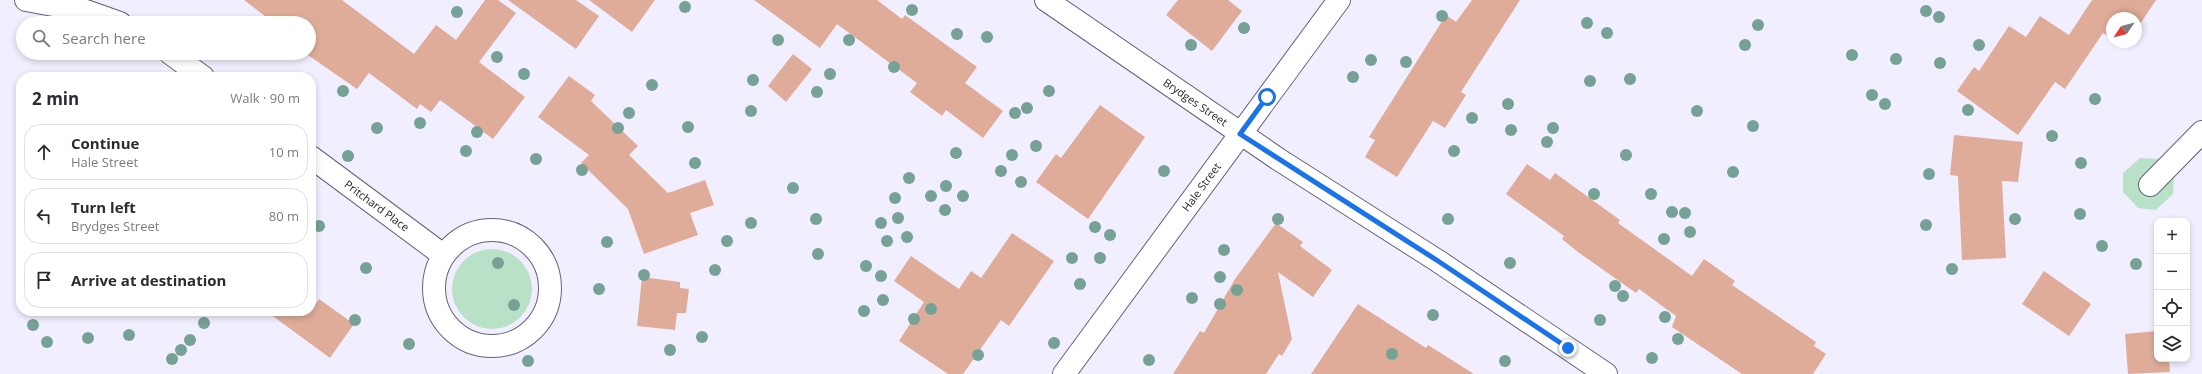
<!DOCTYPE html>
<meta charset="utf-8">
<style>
:root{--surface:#fff;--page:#f2f2f3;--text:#2b2b33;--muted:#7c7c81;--line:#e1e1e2}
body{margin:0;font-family:"Open Sans",sans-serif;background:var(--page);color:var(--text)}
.controls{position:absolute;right:12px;bottom:12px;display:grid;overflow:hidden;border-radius:8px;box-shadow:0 2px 6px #0003}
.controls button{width:36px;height:36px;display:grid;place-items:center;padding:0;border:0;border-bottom:1px solid var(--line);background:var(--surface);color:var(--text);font:20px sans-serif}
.compass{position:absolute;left:2106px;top:12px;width:36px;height:36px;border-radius:50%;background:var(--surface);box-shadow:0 2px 6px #0003;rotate:235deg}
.stop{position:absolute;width:12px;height:12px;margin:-9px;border:3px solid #1a73e8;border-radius:50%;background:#fff}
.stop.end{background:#1a73e8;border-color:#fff;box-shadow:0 1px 4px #0008}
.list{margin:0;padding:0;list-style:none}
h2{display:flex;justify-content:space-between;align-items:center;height:52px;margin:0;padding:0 16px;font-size:17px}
h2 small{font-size:13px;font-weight:400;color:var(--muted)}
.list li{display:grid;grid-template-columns:26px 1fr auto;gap:12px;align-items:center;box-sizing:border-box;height:56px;margin:0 8px 8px;padding:0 8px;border:1px solid var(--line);border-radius:16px}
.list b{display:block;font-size:15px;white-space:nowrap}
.list p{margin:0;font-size:13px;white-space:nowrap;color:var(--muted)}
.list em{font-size:13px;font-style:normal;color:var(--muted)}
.icon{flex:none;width:22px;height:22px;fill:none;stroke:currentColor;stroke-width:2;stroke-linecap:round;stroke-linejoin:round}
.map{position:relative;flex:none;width:2202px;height:374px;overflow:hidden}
.search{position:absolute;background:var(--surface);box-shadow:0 2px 6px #0003;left:16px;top:16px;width:300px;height:44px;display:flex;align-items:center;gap:10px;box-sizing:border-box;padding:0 14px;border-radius:22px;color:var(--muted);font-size:15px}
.panel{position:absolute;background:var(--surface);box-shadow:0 2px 6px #0003;left:16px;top:72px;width:300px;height:244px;border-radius:16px}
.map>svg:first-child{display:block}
.green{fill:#b8e1c8}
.building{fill:#deac99}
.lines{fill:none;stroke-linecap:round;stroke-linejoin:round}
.street-casing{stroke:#666379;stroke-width:24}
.secondary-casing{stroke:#666379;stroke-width:24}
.street{stroke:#fff;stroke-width:22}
.secondary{stroke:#fff;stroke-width:22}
.tree{fill:#76a195}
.route{stroke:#1a73e8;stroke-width:5}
.labels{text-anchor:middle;stroke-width:4;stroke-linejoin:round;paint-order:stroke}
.street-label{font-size:11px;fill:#1f1e27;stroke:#f1efff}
</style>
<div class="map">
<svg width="2202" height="374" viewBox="0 0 2202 374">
<rect width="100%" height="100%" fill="#f1efff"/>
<path class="green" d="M 2140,158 L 2159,159 L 2174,176 L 2173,194 L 2156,210 L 2138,208 L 2123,192 L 2123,173 Z
M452 289a40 40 0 1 1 80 0a40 40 0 1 1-80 0Z"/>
<path class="building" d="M 244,0 L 342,0 L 414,54 L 436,25 L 456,40 L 485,0 L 498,0 L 516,13 L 479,62 L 525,97 L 493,139 L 440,100 L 431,112 L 420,104 L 417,109 L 369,73 L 357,89 L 305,53 L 309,53 L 309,23 L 274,23 Z
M 508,0 L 576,0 L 599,16 L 576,49 Z
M 589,0 L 655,0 L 632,32 Z
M 754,0 L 877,0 L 902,19 L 905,15 L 977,67 L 965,83 L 1003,111 L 983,138 L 946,110 L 942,116 L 910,92 L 917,83 L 837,24 L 820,48 Z
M 1178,0 L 1228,0 L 1242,11 L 1212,51 L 1166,15 Z
M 1472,0 L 1520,0 L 1461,92 L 1466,95 L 1445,128 L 1433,121 L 1397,177 L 1365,157 L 1375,140 L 1369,137 L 1446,15 L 1456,22 Z
M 2092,0 L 2156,0 L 2136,30 L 2136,18 L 2112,18 L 2112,39 L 2103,33 L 2065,89 L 2055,82 L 2018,135 L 1957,91 L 1974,67 L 1979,71 L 2009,26 L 2026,37 L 2040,16 L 2069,35 Z
M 793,54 L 812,69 L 786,102 L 768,86 Z
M 569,76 L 595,95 L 591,101 L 638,146 L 629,155 L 668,193 L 705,180 L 714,205 L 690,213 L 698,235 L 644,254 L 628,209 L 581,163 L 589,155 L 538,117 Z
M 1100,105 L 1145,137 L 1088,219 L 1036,182 L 1056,154 L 1061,158 Z
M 1954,135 L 2023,142 L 2018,182 L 2002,181 L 2006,258 L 1962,260 L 1958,176 L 1950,175 Z
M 1527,164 L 1550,180 L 1555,173 L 1620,220 L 1618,223 L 1692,276 L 1704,259 L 1735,281 L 1732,285 L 1816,342 L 1814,346 L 1826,354 L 1813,374 L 1742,374 L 1672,327 L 1676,316 L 1639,289 L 1636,293 L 1578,252 L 1562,239 L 1564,236 L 1506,194 Z
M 1276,223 L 1303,242 L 1300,246 L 1332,270 L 1313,297 L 1278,272 L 1292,339 L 1282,356 L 1279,354 L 1266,374 L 1173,374 L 1200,331 L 1204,333 L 1235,279 Z
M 1012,233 L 1054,261 L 1009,326 L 1001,320 L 963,374 L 948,374 L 899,341 L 924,302 L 894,281 L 911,256 L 959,289 L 971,271 L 981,278 Z
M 2044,271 L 2091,304 L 2069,336 L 2022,304 Z
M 642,277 L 680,282 L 680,288 L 689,289 L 686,313 L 677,313 L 675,330 L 637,326 Z
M 319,299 L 354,324 L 330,358 L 266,311 L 311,311 Z
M 1358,304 L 1426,348 L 1428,345 L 1474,374 L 1311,374 Z
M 2157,331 L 2157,359 L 2169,359 L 2170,372 L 2128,374 L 2125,334 Z"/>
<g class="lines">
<g class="street-casing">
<g id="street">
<path d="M 26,0 L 86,11 L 120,23"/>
<path d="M 170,53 L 203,77"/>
<path id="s1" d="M 311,157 L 443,255"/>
<path d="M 2150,185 L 2202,132"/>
<circle cx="492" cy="288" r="58"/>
</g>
</g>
<g class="secondary-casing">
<g id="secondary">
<path id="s2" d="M 1046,0 L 1278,159 L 1438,261 L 1606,374"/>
<path id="s3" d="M 1064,374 L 1339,0"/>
</g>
</g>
<use href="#street" class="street"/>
<use href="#secondary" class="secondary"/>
</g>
<g class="tree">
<circle cx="685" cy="7" r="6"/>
<circle cx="912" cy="10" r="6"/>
<circle cx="1926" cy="11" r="6"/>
<circle cx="457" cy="12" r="6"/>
<circle cx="1442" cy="16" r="6"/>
<circle cx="1939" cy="17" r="6"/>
<circle cx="1587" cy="23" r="6"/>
<circle cx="1758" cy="25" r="6"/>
<circle cx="1244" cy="28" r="6"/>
<circle cx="1607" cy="33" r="6"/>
<circle cx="957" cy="34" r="6"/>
<circle cx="987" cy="37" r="6"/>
<circle cx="778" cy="40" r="6"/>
<circle cx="849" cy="40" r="6"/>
<circle cx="1191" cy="45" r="6"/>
<circle cx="1745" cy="45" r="6"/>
<circle cx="1979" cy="45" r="6"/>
<circle cx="1852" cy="55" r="6"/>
<circle cx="497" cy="57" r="6"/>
<circle cx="1896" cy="59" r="6"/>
<circle cx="1371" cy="60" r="6"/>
<circle cx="1406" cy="62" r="6"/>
<circle cx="1940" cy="63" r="6"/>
<circle cx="894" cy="67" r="6"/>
<circle cx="524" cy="74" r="6"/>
<circle cx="830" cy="74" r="6"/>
<circle cx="1353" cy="77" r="6"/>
<circle cx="1630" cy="79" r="6"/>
<circle cx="753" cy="80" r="6"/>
<circle cx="1590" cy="81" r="6"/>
<circle cx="652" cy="85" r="6"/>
<circle cx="343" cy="91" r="6"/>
<circle cx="1049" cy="91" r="6"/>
<circle cx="817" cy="92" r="6"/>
<circle cx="1872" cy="95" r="6"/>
<circle cx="2095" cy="99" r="6"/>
<circle cx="1508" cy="104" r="6"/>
<circle cx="1885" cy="104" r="6"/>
<circle cx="1027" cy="108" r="6"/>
<circle cx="1968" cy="110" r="6"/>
<circle cx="751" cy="111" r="6"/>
<circle cx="1697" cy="111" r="6"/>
<circle cx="629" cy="113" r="6"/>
<circle cx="1015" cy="113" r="6"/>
<circle cx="1472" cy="118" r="6"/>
<circle cx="420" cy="123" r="6"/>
<circle cx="1753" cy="126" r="6"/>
<circle cx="688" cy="127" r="6"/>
<circle cx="377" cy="128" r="6"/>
<circle cx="618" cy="128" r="6"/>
<circle cx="1553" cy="128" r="6"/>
<circle cx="1511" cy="130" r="6"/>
<circle cx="477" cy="132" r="6"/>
<circle cx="2052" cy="136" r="6"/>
<circle cx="1547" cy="142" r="6"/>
<circle cx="1036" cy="146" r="6"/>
<circle cx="466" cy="151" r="6"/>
<circle cx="1454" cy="151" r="6"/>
<circle cx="956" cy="153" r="6"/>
<circle cx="1012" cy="155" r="6"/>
<circle cx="1626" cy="155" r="6"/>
<circle cx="348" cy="156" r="6"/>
<circle cx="536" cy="159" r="6"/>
<circle cx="695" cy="163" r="6"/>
<circle cx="2081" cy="163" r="6"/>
<circle cx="582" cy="170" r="6"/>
<circle cx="1001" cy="171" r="6"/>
<circle cx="1164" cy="171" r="6"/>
<circle cx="1733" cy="172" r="6"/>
<circle cx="1929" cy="174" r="6"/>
<circle cx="909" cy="178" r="6"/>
<circle cx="1021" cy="182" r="6"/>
<circle cx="946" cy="186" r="6"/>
<circle cx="793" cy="188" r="6"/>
<circle cx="1594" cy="194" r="6"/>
<circle cx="1651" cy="194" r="6"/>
<circle cx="931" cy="196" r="6"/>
<circle cx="963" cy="196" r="6"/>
<circle cx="895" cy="198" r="6"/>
<circle cx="945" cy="210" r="6"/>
<circle cx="1672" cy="212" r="6"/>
<circle cx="1685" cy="213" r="6"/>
<circle cx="2080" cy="214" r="6"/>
<circle cx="898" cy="218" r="6"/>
<circle cx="816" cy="219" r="6"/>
<circle cx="1278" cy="219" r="6"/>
<circle cx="1448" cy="219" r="6"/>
<circle cx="2015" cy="219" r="6"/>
<circle cx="751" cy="223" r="6"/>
<circle cx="881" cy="223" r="6"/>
<circle cx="1926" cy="225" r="6"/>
<circle cx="319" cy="226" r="6"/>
<circle cx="1095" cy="227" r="6"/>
<circle cx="1690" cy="232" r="6"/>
<circle cx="1110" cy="235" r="6"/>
<circle cx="907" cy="237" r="6"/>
<circle cx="1664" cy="239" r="6"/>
<circle cx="727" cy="241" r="6"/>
<circle cx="887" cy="241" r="6"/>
<circle cx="607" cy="242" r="6"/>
<circle cx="2102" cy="246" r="6"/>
<circle cx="1224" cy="250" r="6"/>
<circle cx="818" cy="254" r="6"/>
<circle cx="1072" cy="258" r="6"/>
<circle cx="1100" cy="258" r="6"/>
<circle cx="498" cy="263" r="6"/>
<circle cx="1510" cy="263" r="6"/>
<circle cx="2136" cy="264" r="6"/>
<circle cx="866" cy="266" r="6"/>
<circle cx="366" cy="268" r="6"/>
<circle cx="1952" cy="269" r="6"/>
<circle cx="715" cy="270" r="6"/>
<circle cx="644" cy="275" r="6"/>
<circle cx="881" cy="276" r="6"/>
<circle cx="1220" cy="277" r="6"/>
<circle cx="1080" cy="284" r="6"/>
<circle cx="1615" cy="286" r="6"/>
<circle cx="599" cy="289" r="6"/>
<circle cx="1237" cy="290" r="6"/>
<circle cx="1623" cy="296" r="6"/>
<circle cx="1192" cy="298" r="6"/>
<circle cx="883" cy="300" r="6"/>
<circle cx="1220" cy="304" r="6"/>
<circle cx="514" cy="305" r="6"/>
<circle cx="931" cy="309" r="6"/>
<circle cx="864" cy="311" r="6"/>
<circle cx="1433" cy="315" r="6"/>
<circle cx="1665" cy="317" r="6"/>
<circle cx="914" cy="319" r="6"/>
<circle cx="355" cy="320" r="6"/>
<circle cx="1600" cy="320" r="6"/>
<circle cx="204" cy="323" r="6"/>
<circle cx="33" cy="325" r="6"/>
<circle cx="129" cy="335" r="6"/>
<circle cx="702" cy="337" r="6"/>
<circle cx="88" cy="338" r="6"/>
<circle cx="1678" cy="339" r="6"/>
<circle cx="190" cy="340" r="6"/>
<circle cx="47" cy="342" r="6"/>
<circle cx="1054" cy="343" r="6"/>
<circle cx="409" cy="344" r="6"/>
<circle cx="181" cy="350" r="6"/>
<circle cx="670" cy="350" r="6"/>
<circle cx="1392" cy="354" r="6"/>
<circle cx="978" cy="355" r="6"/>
<circle cx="1652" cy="358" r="6"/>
<circle cx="172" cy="359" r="6"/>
<circle cx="1149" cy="360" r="6"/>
<circle cx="528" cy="361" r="6"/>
<circle cx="1505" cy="361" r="6"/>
</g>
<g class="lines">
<path class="route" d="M 1267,97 L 1240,134 L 1438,261 L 1568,348"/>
</g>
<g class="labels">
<g class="street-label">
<text dy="4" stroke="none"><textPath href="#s2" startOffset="181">Brydges Street</textPath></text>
<text dy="4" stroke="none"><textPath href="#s3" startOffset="232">Hale Street</textPath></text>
<text dy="4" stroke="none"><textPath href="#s1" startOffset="82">Pritchard Place</textPath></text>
</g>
</g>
</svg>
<div class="controls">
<button>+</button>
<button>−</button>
<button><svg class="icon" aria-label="locate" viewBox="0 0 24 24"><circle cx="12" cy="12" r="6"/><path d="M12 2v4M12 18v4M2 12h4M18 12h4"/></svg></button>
<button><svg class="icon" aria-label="layers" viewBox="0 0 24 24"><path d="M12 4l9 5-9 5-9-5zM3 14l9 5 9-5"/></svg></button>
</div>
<svg class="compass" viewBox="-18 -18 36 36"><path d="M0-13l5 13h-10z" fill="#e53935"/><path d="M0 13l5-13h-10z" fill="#7c7c81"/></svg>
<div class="stop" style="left:1267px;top:97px"></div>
<div class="stop end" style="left:1568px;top:348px"></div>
<div class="search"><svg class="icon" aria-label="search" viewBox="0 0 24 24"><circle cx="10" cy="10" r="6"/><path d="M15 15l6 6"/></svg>Search here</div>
<section class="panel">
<h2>2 min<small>Walk · 90 m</small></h2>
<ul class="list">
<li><svg class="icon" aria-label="ahead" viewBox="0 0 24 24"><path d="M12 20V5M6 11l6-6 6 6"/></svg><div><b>Continue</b><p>Hale Street</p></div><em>10 m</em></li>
<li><svg class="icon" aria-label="left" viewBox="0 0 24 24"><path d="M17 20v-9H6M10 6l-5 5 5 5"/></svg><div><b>Turn left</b><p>Brydges Street</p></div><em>80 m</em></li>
<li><svg class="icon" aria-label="arrive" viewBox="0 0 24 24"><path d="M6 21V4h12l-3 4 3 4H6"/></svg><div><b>Arrive at destination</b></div></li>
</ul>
</section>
</div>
